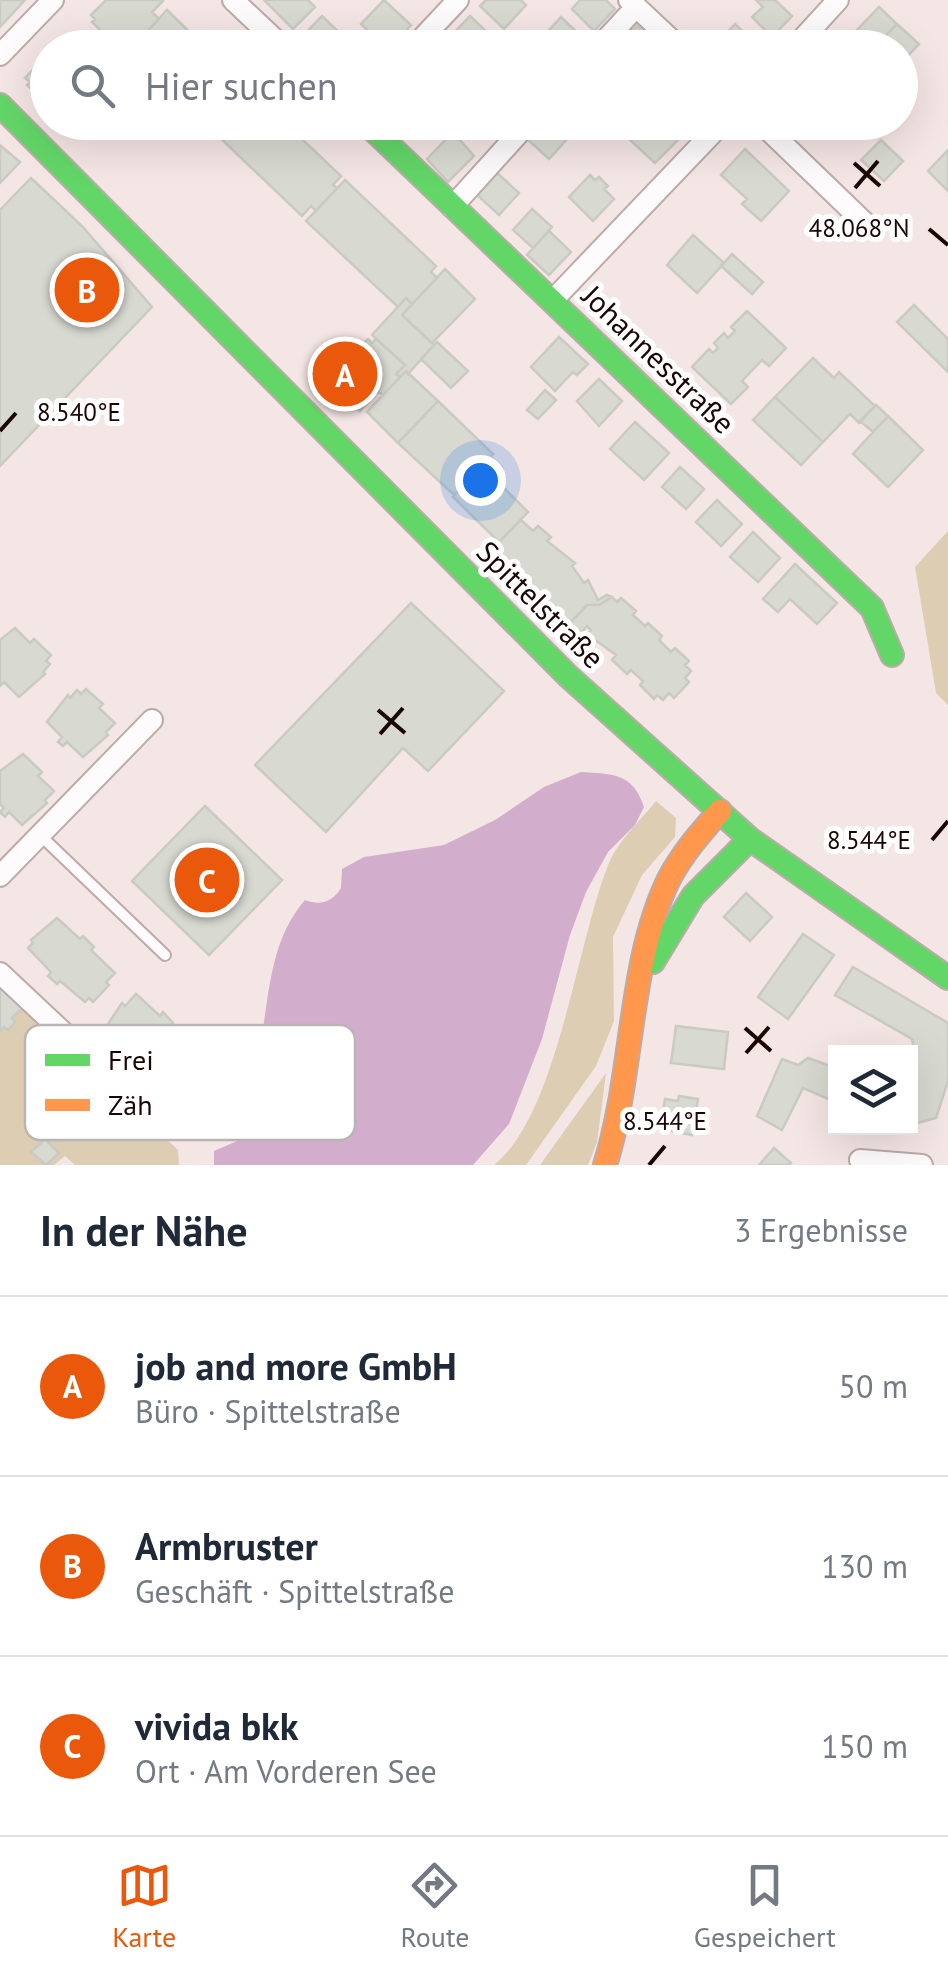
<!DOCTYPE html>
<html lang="de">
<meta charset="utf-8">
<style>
:root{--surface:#fff;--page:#f6f6f7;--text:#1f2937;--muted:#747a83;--line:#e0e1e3;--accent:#ea580c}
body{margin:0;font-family:"PT Sans",sans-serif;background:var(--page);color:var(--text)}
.controls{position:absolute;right:30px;bottom:30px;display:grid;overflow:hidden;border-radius:0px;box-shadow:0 10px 40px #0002}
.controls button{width:90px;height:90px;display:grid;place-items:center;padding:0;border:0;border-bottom:2px solid var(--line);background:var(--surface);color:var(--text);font:50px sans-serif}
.you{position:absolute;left:480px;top:480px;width:35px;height:35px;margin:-25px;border:8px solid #fff;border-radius:50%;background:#1a73e8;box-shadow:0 0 0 15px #1a73e833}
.badge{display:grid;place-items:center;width:65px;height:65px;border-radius:50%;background:var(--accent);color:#fff;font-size:32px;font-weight:700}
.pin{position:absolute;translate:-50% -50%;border:5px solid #fff;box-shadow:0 2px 10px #0006}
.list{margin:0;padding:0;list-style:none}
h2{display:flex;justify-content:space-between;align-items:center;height:130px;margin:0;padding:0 40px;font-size:42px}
h2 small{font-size:32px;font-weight:400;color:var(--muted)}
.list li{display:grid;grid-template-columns:65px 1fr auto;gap:30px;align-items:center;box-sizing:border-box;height:180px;padding:0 40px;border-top:2px solid var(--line)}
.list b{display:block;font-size:38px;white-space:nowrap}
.list p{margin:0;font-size:32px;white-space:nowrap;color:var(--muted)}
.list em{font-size:32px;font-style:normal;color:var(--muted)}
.icon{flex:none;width:55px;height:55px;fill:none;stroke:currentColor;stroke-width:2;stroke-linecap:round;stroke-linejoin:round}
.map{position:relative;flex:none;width:948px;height:1165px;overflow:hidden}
.search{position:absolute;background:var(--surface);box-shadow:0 10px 40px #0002;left:30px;right:30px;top:30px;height:110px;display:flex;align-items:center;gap:25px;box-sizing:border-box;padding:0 35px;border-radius:55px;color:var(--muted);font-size:38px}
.sheet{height:670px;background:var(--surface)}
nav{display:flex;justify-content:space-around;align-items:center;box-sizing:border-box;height:140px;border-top:2px solid var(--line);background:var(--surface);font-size:28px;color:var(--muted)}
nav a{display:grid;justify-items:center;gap:5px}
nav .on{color:var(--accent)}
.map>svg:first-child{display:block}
.green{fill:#ddcdb2}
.water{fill:#d2aecc}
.building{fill:#d8dad2;stroke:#c9cac2;stroke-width:2.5}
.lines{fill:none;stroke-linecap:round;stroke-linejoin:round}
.lane-casing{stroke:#bbaba9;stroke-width:14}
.street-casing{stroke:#bbaba9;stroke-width:24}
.fast-casing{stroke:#bbaba9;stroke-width:26}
.slow-casing{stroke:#bbaba9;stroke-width:26}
.lane{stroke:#fdfbfb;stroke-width:10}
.street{stroke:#fdfbfb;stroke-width:20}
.fast{stroke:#63d668;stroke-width:22}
.slow{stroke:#ff974d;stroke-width:22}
.ticks{fill:none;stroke:#1a0705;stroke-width:4}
.labels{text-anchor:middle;stroke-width:10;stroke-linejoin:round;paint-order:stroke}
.street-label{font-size:30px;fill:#1a0705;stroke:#fff}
.key{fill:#fff;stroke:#bab5b4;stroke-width:2.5}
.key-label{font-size:28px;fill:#1a0705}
.ticks-label{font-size:25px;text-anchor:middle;fill:#1a0705;stroke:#fff;stroke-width:10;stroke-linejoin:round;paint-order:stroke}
</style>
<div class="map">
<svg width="948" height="1165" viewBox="0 0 948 1165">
<rect width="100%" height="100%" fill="#f4e6e4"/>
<path class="green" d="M 948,531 L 948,705 L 936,693 L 915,567 Z
M 656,801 L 676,818 L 675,837 L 642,875 L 613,937 L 614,1021 L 596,1066 L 526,1165 L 494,1165 C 558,1114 577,940 609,863 C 618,841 641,820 656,801 Z
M 0,978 L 178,1150 L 179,1165 L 75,1165 L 65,1156 L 54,1165 L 0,1165 Z
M 606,1073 L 597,1142 L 588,1165 L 540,1165 Z"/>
<path class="water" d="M 581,772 C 613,774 633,773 644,807 L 635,825 L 608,852 L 586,892 L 570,935 L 542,1039 L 509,1124 L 473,1165 L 214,1165 L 214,1151 L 253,1134 L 266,1111 L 256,1084 C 264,1065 257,1062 260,1046 C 270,994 269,942 305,900 C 321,906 332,902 341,888 L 342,869 L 364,857 L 444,845 L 495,820 L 544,787 Z"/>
<path class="building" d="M 0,0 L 25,0 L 0,27 Z
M 106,0 L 162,0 L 163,1 L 152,12 L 159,19 L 136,43 L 129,35 L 118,47 L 92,22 L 95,19 L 91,15 Z
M 264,0 L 308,0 L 315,7 L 293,29 Z
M 384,0 L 411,25 L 391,48 L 386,48 L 361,24 Z
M 486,0 L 521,0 L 526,5 L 504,29 L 480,6 Z
M 580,0 L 606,0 L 615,9 L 594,31 L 572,9 Z
M 756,0 L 775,0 L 792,16 L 772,37 L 752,17 L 763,7 Z
M 879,7 L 897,24 L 875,47 L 857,30 Z
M 167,10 L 206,48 L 132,48 Z
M 322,16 L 352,45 L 349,48 L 311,48 L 301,38 Z
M 470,16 L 493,38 L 485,48 L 459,48 L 449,38 Z
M 561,17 L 583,38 L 574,48 L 548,48 L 540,40 Z
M 735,24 L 760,48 L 713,48 Z
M 897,24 L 919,44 L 900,64 L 900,48 L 875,47 Z
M 637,26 L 658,46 L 617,48 Z
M 48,54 L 48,97 L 43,100 L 27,85 L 30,82 L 25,78 Z
M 229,122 L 284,122 L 341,176 L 333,185 L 337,188 L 316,211 L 311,206 L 302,216 L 217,135 Z
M 541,122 L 556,122 L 570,136 L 549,159 L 526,138 Z
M 647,122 L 665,122 L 679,139 L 655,163 L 630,140 Z
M 453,132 L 474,156 L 448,182 L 427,159 Z
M 881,140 L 903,161 L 884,181 L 861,160 Z
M 0,145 L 20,162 L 0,183 Z
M 745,149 L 789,191 L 761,221 L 742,204 L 747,199 L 721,175 Z
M 948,150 L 948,191 L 928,171 Z
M 495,171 L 519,193 L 499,215 L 475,193 Z
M 590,175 L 595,180 L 599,177 L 608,186 L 604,189 L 614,199 L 593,221 L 569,197 Z
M 31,178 L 82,226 L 152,307 L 0,466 L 0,210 Z
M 345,180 L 436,266 L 431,272 L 437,278 L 412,304 L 406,298 L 398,307 L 306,221 Z
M 532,209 L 552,227 L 533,248 L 513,230 Z
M 549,231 L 571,252 L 549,275 L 527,255 Z
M 693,235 L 724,263 L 697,293 L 667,265 Z
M 732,254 L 763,282 L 752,294 L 721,266 Z
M 445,269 L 475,299 L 432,343 L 402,315 Z
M 406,298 L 412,304 L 402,315 L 434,345 L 408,374 L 406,371 L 400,377 L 396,374 L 405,365 L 372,335 Z
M 914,305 L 948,339 L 948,372 L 897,322 Z
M 747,311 L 786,348 L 769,366 L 762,360 L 742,381 L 748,387 L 731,404 L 692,367 L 709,349 L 713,353 L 718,348 L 714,343 L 724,333 L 728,338 L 735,331 L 731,327 Z
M 559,337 L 588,364 L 577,375 L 573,372 L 555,391 L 531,367 Z
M 368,339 L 372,343 L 376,339 L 405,365 L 396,374 L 400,377 L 383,395 L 378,392 L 360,411 L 332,386 L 335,383 L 331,379 Z
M 437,342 L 468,371 L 451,388 L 421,359 Z
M 813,358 L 834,378 L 839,372 L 875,406 L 859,423 L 850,414 L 823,442 L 775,397 Z
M 406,371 L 438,401 L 398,443 L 367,412 Z
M 599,379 L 622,401 L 599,426 L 577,401 Z
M 545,390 L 556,400 L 538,419 L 527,410 Z
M 775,397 L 823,442 L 801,465 L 753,420 Z
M 438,401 L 493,454 L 454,495 L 398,443 Z
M 876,405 L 888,416 L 873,432 L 860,421 Z
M 888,416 L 923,450 L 888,487 L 853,454 Z
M 635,422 L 669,453 L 644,480 L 610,449 Z
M 491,457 L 502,467 L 498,482 L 528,512 L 499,542 L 453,497 Z
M 680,467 L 704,489 L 686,509 L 662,487 Z
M 717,500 L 742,524 L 721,546 L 696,522 Z
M 521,520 L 533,531 L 538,526 L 551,537 L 547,541 L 575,563 L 572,566 L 584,583 L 588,580 L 598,600 L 607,595 L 612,597 L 599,605 L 587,605 L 566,628 L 551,614 L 556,609 L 543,597 L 539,601 L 525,587 L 528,584 L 512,567 L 508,571 L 493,557 L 497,554 L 492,549 Z
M 753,532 L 780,558 L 758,582 L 730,557 Z
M 795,564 L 837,603 L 817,624 L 790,599 L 778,612 L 763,599 Z
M 612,597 L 617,602 L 621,598 L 636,611 L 633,615 L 645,626 L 648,623 L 662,636 L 659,640 L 671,652 L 675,648 L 689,661 L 685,665 L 691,671 L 685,678 L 689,682 L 674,698 L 669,693 L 663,700 L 657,695 L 654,699 L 640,685 L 643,681 L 631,670 L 627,674 L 612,660 L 616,655 L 587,634 L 591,630 L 587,626 L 581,633 L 570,623 L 587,605 L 599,605 Z
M 411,603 L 504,691 L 428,771 L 403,748 L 326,832 L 255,765 Z
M 15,628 L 30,643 L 34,639 L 51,655 L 46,661 L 50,664 L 43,672 L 45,674 L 19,697 L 4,682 L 0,686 L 0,640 Z
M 86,689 L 103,704 L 99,708 L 115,723 L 106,732 L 108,735 L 83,757 L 67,742 L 63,746 L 58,742 L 62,737 L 47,722 L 68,695 L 70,698 L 77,690 L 81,694 Z
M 23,754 L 42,772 L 38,776 L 54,791 L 45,800 L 47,803 L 22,825 L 9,812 L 5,817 L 0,812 L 4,808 L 0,804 L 0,771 Z
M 205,806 L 282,880 L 209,955 L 132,881 Z
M 746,893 L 772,917 L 750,941 L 724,917 Z
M 57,918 L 80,939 L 83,936 L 94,947 L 91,950 L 115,973 L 106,982 L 109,985 L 93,1002 L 89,998 L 85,1002 L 60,981 L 57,984 L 48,976 L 51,972 L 28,948 L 33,943 L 31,940 Z
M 803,934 L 834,955 L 788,1019 L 758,997 Z
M 853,967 L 948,1023 L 948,1081 L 936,1118 L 910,1125 L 910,1085 L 917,1064 L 912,1039 L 835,995 Z
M 0,987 L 22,1008 L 12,1018 L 15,1022 L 8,1030 L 4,1027 L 0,1031 Z
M 136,994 L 160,1016 L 163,1012 L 173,1023 L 170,1026 L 194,1048 L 186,1057 L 189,1060 L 173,1077 L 169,1074 L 166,1078 L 140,1057 L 137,1060 L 128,1051 L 131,1047 L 108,1024 L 122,1003 L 125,1006 Z
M 676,1026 L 728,1032 L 724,1069 L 671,1063 Z
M 808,1058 L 836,1068 L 836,1102 L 803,1088 L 782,1130 L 757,1116 L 782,1059 L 798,1065 Z
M 679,1096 L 698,1099 L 692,1135 L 660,1129 L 665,1099 L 678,1101 Z
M 45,1139 L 59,1153 L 46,1165 L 31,1152 Z
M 774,1148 L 791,1163 L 789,1165 L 759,1165 Z"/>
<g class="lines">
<g class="lane-casing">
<path id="lane" d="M 40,835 L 165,955"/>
</g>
<g class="street-casing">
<path id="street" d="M 233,0 L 284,48
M 629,0 L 680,48
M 413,48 L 458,0
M 598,48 L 636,7
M 794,48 L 838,0
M 0,55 L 53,0
M 760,122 L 870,228
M 452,207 L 529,122
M 553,300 L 723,122
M 0,876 L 152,720
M 0,973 L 131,1096
M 860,1160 L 922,1165"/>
</g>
<g class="fast-casing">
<path id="fast" d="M 0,105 L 568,676 L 750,839 L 948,978
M 365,122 L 872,608 L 892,655
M 653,962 L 693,896 L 750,839"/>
</g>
<g class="slow-casing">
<path id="slow" d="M 605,1165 C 634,1074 628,962 669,879 C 682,854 701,832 720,811"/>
</g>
<use href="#lane" class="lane"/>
<use href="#street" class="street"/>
<use href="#fast" class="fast"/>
<use href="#slow" class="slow"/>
</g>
<path class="ticks" d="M 854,163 L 880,186M 855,188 L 878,161M 929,229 L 948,245M 0,431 L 16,413M 378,710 L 405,733M 380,734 L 403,708M 932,840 L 948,821M 745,1028 L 771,1051M 746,1053 L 769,1027M 649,1165 L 665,1146"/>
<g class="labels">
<g class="street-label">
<text transform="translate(658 360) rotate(44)" y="10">Johannesstraße</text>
<text transform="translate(540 605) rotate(45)" y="10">Spittelstraße</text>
</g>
</g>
<rect x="25" y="1025" width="330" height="115" rx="15" class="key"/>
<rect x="45" y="1054" width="45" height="12" fill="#63d668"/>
<rect x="45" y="1099" width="45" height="12" fill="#ff974d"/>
<g class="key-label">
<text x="108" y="1070">Frei</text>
<text x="108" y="1115">Zäh</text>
</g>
<g class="ticks-label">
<text x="859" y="237">48.068°N</text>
<text x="79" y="421">8.540°E</text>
<text x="869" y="849">8.544°E</text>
<text x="665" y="1130">8.544°E</text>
</g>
</svg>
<div class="controls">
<button><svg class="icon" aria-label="layers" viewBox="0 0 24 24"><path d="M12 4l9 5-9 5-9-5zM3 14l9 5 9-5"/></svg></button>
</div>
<div class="you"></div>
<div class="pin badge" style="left:345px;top:374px">A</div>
<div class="pin badge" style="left:87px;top:290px">B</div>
<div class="pin badge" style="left:207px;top:880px">C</div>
<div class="search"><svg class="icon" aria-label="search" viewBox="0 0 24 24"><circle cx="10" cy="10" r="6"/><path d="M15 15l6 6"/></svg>Hier suchen</div>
</div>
<section class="sheet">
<h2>In der Nähe<small>3 Ergebnisse</small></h2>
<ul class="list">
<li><span class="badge">A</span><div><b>job and more GmbH</b><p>Büro · Spittelstraße</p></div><em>50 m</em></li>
<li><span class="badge">B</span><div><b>Armbruster</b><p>Geschäft · Spittelstraße</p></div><em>130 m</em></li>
<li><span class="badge">C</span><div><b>vivida bkk</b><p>Ort · Am Vorderen See</p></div><em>150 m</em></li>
</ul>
</section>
<nav>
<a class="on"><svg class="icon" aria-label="map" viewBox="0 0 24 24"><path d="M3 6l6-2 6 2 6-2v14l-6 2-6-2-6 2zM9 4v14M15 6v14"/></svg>Karte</a>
<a><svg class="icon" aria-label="directions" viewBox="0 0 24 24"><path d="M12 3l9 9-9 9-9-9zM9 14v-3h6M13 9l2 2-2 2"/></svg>Route</a>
<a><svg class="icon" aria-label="saved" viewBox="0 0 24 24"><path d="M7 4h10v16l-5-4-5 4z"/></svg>Gespeichert</a>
</nav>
